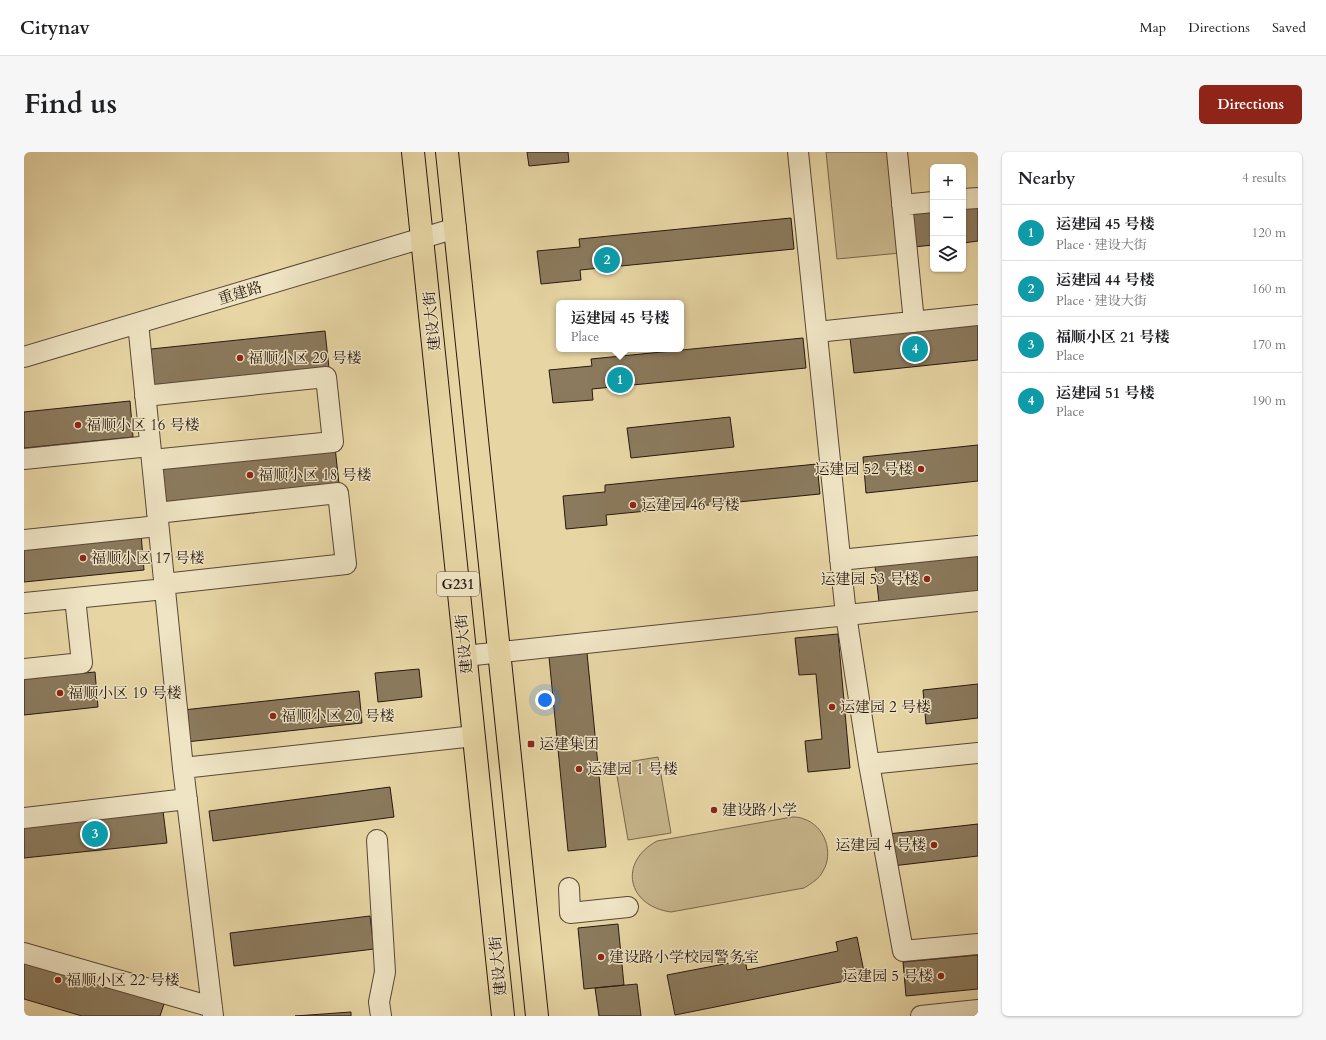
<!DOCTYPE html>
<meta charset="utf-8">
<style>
:root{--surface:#fff;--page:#f6f6f6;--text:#202124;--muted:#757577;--line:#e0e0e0;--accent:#8f2418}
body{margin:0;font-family:Cardo,"Noto Serif SC",serif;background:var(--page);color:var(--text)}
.controls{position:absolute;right:12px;top:12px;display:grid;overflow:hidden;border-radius:6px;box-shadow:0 1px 3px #0004}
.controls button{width:36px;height:36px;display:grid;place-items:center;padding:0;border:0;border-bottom:1px solid var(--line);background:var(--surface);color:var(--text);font:20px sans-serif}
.you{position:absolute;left:521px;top:548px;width:14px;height:14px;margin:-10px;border:3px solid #fff;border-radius:50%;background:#1a73e8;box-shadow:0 0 0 6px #1a73e833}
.badge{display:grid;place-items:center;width:26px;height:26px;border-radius:50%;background:var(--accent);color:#fff;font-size:13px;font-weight:700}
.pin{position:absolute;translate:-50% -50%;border:2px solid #fff;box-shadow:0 1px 4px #0006}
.popup{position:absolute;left:532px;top:148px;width:128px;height:52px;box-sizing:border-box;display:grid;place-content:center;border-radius:6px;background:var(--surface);filter:drop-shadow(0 1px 3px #0005);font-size:13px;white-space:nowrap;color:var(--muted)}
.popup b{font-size:15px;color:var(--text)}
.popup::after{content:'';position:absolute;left:50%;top:100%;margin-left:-8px;border:8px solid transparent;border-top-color:var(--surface)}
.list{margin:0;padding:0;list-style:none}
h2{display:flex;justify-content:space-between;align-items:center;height:52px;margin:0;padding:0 16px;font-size:17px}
h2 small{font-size:13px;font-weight:400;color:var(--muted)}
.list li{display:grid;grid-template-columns:26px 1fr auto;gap:12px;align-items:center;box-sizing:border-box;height:56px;padding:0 16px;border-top:1px solid var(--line)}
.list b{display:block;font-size:15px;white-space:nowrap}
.list p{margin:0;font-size:13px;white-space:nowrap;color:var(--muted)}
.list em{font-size:13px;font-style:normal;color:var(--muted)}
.icon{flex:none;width:22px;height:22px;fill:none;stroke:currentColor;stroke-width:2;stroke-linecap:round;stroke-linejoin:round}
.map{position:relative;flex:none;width:954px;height:864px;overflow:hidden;border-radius:6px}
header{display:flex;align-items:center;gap:24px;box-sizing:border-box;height:56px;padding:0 20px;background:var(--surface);border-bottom:1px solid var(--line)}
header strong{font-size:19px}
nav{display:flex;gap:22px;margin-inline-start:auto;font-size:14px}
.intro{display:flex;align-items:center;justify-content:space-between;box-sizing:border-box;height:96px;padding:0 24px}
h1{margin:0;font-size:28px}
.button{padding:10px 18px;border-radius:6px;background:var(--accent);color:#fff;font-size:14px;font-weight:700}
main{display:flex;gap:24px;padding:0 24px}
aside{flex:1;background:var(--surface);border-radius:6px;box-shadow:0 1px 3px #0004}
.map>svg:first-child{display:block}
.green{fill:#c7b58b;stroke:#78664e}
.building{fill:#8b7a5d;stroke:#281811}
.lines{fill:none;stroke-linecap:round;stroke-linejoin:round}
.street-casing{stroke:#584736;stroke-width:22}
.highway-casing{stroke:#281811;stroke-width:24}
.street{stroke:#efe4c4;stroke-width:20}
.highway{stroke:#e7d5a4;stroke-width:22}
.poi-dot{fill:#8f2418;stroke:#efe4c4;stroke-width:1.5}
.labels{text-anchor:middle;stroke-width:3;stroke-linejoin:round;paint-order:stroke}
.shield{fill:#efe4c4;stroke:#645547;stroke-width:1}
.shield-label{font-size:14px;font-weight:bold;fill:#281811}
.street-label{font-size:15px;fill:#281811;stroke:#efe4c4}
.poi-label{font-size:15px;fill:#281811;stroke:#efe4c4;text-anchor:start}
</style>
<header>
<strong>Citynav</strong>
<nav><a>Map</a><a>Directions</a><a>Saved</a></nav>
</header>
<div class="intro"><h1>Find us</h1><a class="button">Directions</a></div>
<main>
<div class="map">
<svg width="954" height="864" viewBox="0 0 954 864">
<rect width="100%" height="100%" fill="#e7d5a4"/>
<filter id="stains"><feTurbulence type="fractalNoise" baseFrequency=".005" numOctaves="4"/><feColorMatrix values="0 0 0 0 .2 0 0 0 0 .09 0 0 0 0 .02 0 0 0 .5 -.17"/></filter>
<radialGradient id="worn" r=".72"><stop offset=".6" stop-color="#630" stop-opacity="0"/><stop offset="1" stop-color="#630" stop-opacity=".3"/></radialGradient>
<path class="green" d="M 802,0 L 866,0 L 876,101 L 813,107 Z
M 634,605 L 647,681 L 604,688 L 591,612 Z
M 768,665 C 771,665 776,665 780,667 C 801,674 810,701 799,719 C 795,727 788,731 780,736 L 647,760 C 603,754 594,710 633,689 Z"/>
<path class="building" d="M 503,0 L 544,0 L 545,10 L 505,14 Z
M 954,53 L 954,89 L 939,91 L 939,54 Z
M 909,57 L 909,93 L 889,95 L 886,60 Z
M 767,66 L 770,97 L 556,118 L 557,128 L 517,132 L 513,99 L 556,95 L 555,87 Z
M 954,172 L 954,208 L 830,221 L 826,186 Z
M 301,179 L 305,216 L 130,233 L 127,197 Z
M 779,186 L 782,216 L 568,237 L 569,248 L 529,251 L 525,218 L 568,214 L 567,207 Z
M 106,249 L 109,285 L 0,296 L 0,260 Z
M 706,265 L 710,295 L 607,306 L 603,276 Z
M 954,293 L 954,329 L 842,341 L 839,305 Z
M 311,295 L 315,332 L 141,351 L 137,315 Z
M 793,312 L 796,342 L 582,363 L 583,373 L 542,377 L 539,344 L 581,340 L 581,333 Z
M 117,382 L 120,418 L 0,430 L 0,394 Z
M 954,404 L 954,440 L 855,450 L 851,414 Z
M 814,482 L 826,616 L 784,620 L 781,589 L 798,587 L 792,522 L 775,523 L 771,486 Z
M 563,501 L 582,695 L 544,699 L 525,505 Z
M 395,517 L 398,545 L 354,550 L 351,521 Z
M 71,520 L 74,555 L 0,563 L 0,527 Z
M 954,532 L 954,566 L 902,572 L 899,538 Z
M 335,539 L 338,571 L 162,590 L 159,558 Z
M 366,635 L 370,665 L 189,689 L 185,659 Z
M 139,659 L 143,691 L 0,706 L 0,674 Z
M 954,672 L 954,704 L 868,714 L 864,682 Z
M 346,764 L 350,797 L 210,814 L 206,781 Z
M 594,772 L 600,833 L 560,837 L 554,776 Z
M 833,785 L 841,825 L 651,863 L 643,823 L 721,808 L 723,818 L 814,799 L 812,790 Z
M 954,803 L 954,837 L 882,844 L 879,810 Z
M 0,809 L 141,849 L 136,864 L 58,864 L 0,847 Z
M 613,832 L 617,864 L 575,864 L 571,836 Z
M 327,860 L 327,864 L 271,864 Z"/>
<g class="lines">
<g class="street-casing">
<path id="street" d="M 774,0 L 822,463 L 845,612 L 954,601
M 873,0 L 890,170
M 939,47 L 954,46
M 878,53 L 909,50
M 114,171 L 159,616
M 793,180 L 954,163
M 0,205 L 432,76
M 121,244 L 302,225 L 309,290 L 128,308
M 0,307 L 126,294
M 133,361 L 314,341 L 322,412 L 140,432
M 0,388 L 134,374
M 816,408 L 954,394
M 0,451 L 141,437
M 441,504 L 954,449
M 0,517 L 58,511 L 51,446
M 845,612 L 879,799 L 954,792
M 0,666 L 163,647
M 353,688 L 361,820 L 355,850 L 357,864
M 545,736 L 546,761 L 604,755
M 0,801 L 188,855
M 189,864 L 159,616 L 450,584
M 897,864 L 954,858"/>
</g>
<g class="highway-casing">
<path id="highway" d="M 389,0 L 479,864
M 423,0 L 513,864"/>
</g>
<use href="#street" class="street"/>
<use href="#highway" class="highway"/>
</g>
<g class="poi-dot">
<circle cx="216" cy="206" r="4"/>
<circle cx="54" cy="273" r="4"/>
<circle cx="897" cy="317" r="4"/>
<circle cx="226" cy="323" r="4"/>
<circle cx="609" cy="353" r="4"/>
<circle cx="59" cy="406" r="4"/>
<circle cx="903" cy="427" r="4"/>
<circle cx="36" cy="541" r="4"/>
<circle cx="808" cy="555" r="4"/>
<circle cx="249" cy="564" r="4"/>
<rect x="503" y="588" width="8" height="8" rx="2"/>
<circle cx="555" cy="617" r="4"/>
<circle cx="690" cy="658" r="4"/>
<circle cx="910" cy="693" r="4"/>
<circle cx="577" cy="805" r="4"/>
<circle cx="917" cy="824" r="4"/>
<circle cx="34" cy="828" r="4"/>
</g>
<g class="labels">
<rect class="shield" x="413" y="420" width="42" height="24" rx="3"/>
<g class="shield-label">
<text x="434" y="437">G231</text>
</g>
<g class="street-label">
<text transform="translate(216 141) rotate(-17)" y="5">重建路</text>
<text transform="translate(408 169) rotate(-96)" y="5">建设大街</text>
<text transform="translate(440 492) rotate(-96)" y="5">建设大街</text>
<text transform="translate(474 814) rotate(-96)" y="5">建设大街</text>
</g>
<g class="poi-label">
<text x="224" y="211">福顺小区 29 号楼</text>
<text x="62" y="278">福顺小区 16 号楼</text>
<text x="889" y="322" text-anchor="end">运建园 52 号楼</text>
<text x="234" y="328">福顺小区 18 号楼</text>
<text x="617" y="358">运建园 46 号楼</text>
<text x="67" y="411">福顺小区 17 号楼</text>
<text x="895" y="432" text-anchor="end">运建园 53 号楼</text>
<text x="44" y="546">福顺小区 19 号楼</text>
<text x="816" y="560">运建园 2 号楼</text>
<text x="257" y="569">福顺小区 20 号楼</text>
<text x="515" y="597">运建集团</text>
<text x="563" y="622">运建园 1 号楼</text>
<text x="698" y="663">建设路小学</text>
<text x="902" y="698" text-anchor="end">运建园 4 号楼</text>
<text x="585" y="810">建设路小学校园警务室</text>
<text x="909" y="829" text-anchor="end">运建园 5 号楼</text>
<text x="42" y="833">福顺小区 22 号楼</text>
</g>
</g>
<rect width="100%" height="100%" filter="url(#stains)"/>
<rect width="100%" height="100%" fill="url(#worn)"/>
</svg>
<div class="controls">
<button>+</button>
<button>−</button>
<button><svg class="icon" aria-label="layers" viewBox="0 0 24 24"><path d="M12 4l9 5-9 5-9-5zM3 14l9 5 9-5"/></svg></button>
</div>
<div class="you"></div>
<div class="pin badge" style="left:596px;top:228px;background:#0f9aa8">1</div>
<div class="popup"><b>运建园 45 号楼</b>Place</div>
<div class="pin badge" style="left:583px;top:108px;background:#0f9aa8">2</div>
<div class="pin badge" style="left:71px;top:682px;background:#0f9aa8">3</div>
<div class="pin badge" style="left:891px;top:197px;background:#0f9aa8">4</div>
</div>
<aside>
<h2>Nearby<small>4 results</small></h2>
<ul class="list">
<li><span class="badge" style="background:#0f9aa8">1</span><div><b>运建园 45 号楼</b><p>Place · 建设大街</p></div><em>120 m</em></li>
<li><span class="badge" style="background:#0f9aa8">2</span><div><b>运建园 44 号楼</b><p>Place · 建设大街</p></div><em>160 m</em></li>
<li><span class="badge" style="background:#0f9aa8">3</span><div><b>福顺小区 21 号楼</b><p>Place</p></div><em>170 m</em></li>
<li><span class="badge" style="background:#0f9aa8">4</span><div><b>运建园 51 号楼</b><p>Place</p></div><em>190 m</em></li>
</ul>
</aside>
</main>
